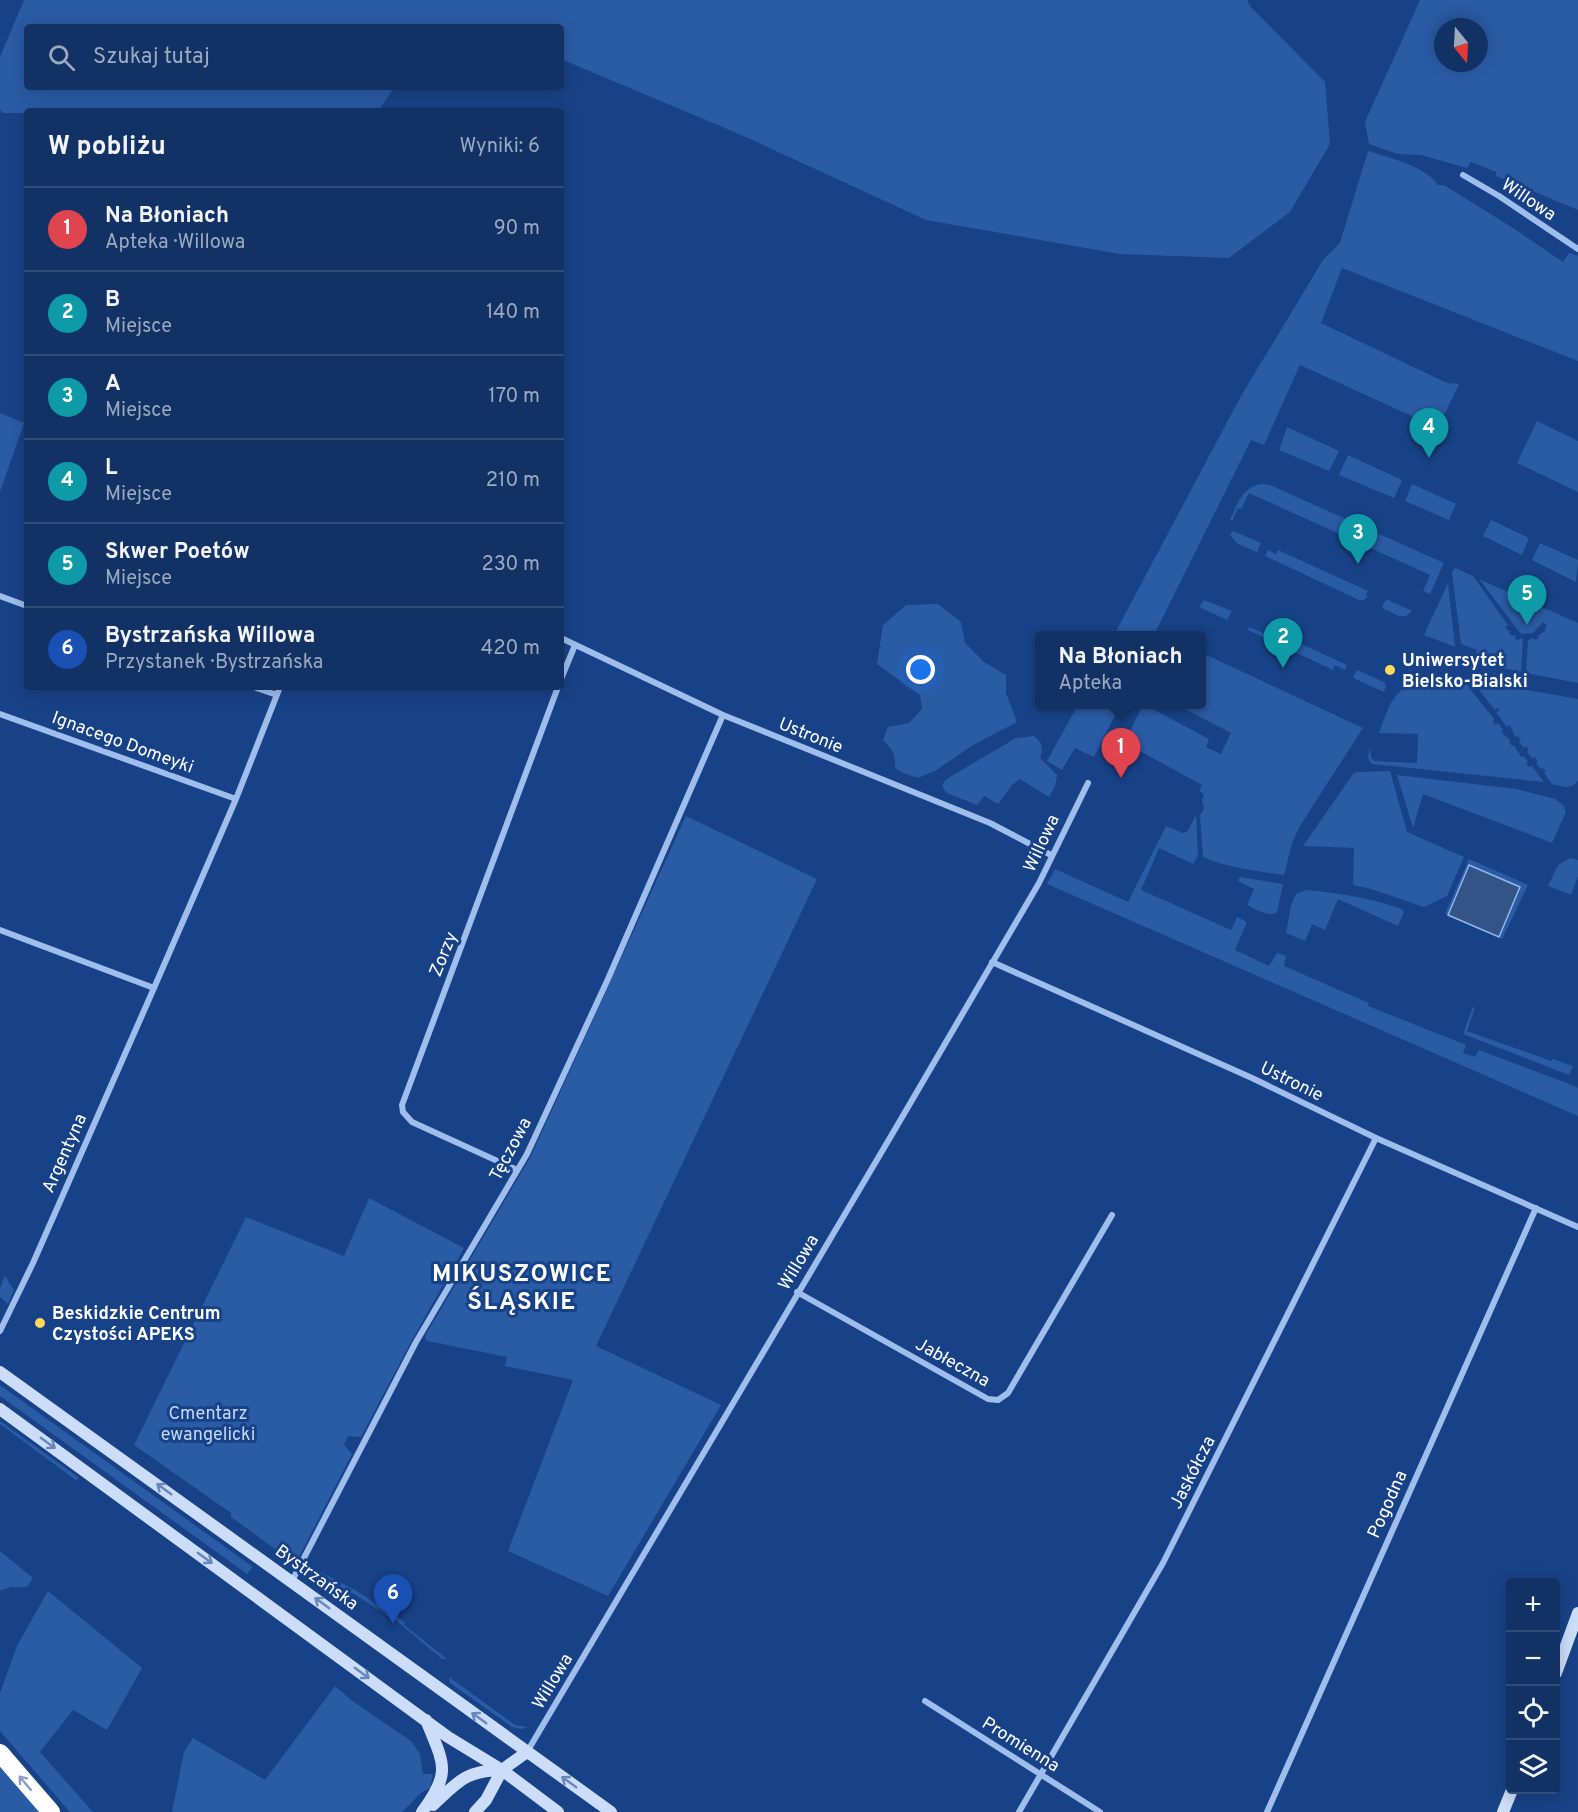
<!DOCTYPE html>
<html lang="pl">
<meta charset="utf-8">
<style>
:root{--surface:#123265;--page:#1b3a6b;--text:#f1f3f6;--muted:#9caabf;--line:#314d79;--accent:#ffd95b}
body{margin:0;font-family:Overpass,sans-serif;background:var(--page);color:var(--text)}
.controls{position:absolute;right:18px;bottom:18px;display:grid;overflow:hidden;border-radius:6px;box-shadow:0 3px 15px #0003}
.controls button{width:54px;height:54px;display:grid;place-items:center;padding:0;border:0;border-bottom:2px solid var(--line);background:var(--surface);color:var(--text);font:30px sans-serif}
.compass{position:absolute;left:1434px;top:18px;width:54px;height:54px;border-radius:50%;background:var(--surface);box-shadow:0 3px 15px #0003;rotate:162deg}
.you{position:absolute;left:921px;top:670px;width:21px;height:21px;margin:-15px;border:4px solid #fff;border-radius:50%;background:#1a73e8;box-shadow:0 0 0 9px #1a73e833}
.badge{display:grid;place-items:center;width:39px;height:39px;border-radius:50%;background:var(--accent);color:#fff;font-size:20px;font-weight:700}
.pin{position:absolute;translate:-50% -50px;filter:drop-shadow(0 2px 3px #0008)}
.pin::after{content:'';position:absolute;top:32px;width:21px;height:18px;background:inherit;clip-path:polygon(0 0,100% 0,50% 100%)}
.popup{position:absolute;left:1035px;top:631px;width:171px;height:78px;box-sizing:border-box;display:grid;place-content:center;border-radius:6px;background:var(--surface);filter:drop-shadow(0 2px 4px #0005);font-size:20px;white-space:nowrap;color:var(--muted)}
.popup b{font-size:22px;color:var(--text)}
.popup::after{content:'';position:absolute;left:50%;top:100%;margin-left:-12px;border:12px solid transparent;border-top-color:var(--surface)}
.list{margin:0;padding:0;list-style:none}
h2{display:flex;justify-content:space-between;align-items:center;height:78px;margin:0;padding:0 24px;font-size:26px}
h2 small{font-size:20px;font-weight:400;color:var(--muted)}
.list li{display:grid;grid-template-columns:39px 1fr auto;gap:18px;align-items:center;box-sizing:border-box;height:84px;padding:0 24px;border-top:2px solid var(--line)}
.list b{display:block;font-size:22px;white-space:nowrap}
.list p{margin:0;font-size:20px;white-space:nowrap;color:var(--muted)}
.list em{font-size:20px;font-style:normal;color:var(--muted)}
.icon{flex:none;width:33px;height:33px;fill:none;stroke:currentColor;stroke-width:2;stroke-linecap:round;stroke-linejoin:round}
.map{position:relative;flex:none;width:1578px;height:1812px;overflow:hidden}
.search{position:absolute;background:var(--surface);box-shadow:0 3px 15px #0003;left:24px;top:24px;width:540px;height:66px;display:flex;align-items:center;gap:15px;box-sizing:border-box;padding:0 21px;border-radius:6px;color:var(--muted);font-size:22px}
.panel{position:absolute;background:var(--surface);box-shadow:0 3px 15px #0003;left:24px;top:108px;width:540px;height:582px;border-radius:6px}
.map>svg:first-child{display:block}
.green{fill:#2a5ba5;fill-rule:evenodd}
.water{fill:#345488;stroke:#91b7f0;stroke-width:1.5}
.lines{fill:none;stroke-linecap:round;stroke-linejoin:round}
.street{stroke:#9fbeed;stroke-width:6}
.secondary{stroke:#cbddf9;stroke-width:12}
.highway{stroke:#fff;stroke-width:18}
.oneway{stroke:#6988ba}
.oneway2{stroke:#8ca0c3}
.poi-dot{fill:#ffd95b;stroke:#184287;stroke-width:2}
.labels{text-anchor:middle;stroke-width:6;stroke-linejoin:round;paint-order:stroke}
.street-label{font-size:18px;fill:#fff;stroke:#184287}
.poi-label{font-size:18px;font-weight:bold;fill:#fff;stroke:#184287;text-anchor:start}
.park-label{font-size:18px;fill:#c4d9fa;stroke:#184287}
.district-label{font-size:24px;font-weight:bold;letter-spacing:1.5px;fill:#fff;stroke:#184287}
</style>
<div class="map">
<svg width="1578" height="1812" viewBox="0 0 1578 1812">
<rect width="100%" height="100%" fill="#184287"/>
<path class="green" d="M 24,0 L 1247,0 L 1250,6 L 1325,82 L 1330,144 L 1290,212 L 1229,258 L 1120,254 L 926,220 L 746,137 L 561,59 L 561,27 L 27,27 L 27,87 L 395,87 L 378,111 L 27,111 L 27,113 L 3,113 L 0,110 L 0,57 Z
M 1420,0 L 1578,0 L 1578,210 L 1496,176 L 1496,172 L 1471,162 L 1467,168 L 1421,155 L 1398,154 L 1369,144 L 1365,122 ZM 1443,27 L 1479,27 L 1479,63 L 1443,63 Z
M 1368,151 C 1389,158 1426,166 1438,185 L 1444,185 L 1513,228 L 1563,262 L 1569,253 L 1578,256 L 1578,361 L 1342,268 L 1321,323 L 1447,383 L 1459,384 L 1438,428 L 1300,365 L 1264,445 L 1251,440 L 1154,635 L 1114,635 L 1241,396 L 1323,260 L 1340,243 Z
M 0,413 L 24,423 L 0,492 Z
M 1537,421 L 1578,441 L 1578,492 L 1517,463 Z
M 1287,427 L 1339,451 L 1329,471 L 1279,450 Z
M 1348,455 L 1402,480 L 1394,498 L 1339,475 Z
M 1262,484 L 1270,485 L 1444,563 L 1430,594 L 1423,591 L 1430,575 L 1249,493 L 1241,509 L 1238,508 L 1232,521 L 1230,520 C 1238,503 1242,487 1262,484 Z
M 1412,484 L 1456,504 L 1449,520 L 1405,501 Z
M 1491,520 L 1529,538 L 1522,555 L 1483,536 Z
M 1233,531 L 1261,543 L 1257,552 L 1238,544 L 1230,535 Z
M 1540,543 L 1578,560 L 1576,582 L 1532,560 Z
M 1268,550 L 1276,554 L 1278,550 L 1368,591 L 1366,595 L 1368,596 L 1364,600 L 1359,600 L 1265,556 Z
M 1455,568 L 1473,576 L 1508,625 L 1505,627 L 1508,631 L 1511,631 L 1509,633 L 1512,636 L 1514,635 L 1516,636 L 1515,639 L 1519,641 L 1520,638 L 1523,639 L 1521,672 L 1474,662 L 1477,650 L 1461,644 L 1452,572 Z
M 1479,579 L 1578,623 L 1578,683 L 1526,673 L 1528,640 L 1534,638 L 1535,640 L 1539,638 L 1538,636 L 1546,630 L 1545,629 L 1547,625 L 1543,622 L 1533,633 L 1521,634 Z
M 1448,583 L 1455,647 L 1424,635 Z
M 1386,599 L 1412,611 L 1406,616 L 1399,616 L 1382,608 Z
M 1204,600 L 1232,611 L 1227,620 L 1199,607 Z
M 938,604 L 961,622 L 965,643 L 984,662 L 1006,675 L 1006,693 L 1017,722 L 973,745 L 935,771 L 918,778 L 903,773 L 895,768 C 896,754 893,750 883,740 L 888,727 L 909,723 L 922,709 L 920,695 L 877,664 L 883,625 L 906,605 Z
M 1249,627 L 1268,635 L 1271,630 L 1347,665 L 1345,670 L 1335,665 L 1333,670 L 1248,630 Z
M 1202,653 L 1363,728 L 1300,826 L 1292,843 L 1284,875 C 1258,871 1227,868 1203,857 L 1200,815 L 1204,808 L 1202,800 L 1204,794 L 1199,791 L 1202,785 L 1125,743 L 1125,741 L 1143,705 L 1145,705 L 1209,739 L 1206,747 L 1221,754 L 1231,733 L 1177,705 L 1202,704 Z
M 1357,670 L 1384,682 L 1386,686 L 1384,692 L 1353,678 Z
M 1421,679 L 1463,680 L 1494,719 L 1493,721 L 1495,725 L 1498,723 L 1503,730 L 1501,732 L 1511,741 L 1509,742 L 1512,746 L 1514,745 L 1521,757 L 1523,756 L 1528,762 L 1526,764 L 1529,767 L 1532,766 L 1544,782 L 1372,764 L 1368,758 L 1370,746 L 1371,757 L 1374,761 L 1417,763 L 1418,734 L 1379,733 C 1390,704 1391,692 1421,679 Z
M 1471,680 L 1578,699 L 1578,780 C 1572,791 1562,786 1552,784 L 1544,773 L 1546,772 L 1543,768 L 1541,769 L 1536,763 L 1538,761 L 1535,757 L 1532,758 L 1527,752 L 1529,750 L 1526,746 L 1524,748 L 1519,742 L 1521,740 L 1518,736 L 1515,737 L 1510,725 L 1507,727 L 1496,712 L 1499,711 L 1499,708 L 1495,710 Z
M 1078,705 L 1120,705 L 1094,757 L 1075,748 L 1062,770 L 1047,761 Z
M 1034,736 C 1042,743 1044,747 1040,758 L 1057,775 L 1055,786 L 1049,797 L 1020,779 L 1012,785 L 998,804 L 984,796 L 977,805 L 947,793 L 942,787 L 944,782 L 948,778 L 1016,738 Z
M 1390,771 L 1407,832 L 1464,857 L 1447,896 L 1424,907 L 1371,889 L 1353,885 L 1354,848 L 1303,846 L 1353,774 L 1357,772 Z
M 1397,775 L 1516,789 L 1555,799 L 1563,805 L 1566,812 L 1552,843 L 1423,794 L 1413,828 Z
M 1196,815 L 1198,856 L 1193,864 L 1159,848 L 1141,890 L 1231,930 L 1237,917 L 1247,922 L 1235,950 L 1269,966 L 1277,953 L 1286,956 L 1284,966 L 1369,1003 L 1368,1006 L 1466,1045 L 1463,1053 L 1475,1057 L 1479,1050 L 1574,1086 L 1578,1088 L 1578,1116 L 1047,884 L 1055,869 L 1128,902 L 1166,826 L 1183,833 L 1187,832 Z
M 686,816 L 817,879 L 596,1346 L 721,1405 L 608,1596 L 508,1551 L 573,1380 L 505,1366 L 507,1357 L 427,1341 L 425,1336 L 531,1156 Z
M 1570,858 L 1578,860 L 1578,876 L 1571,895 L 1548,886 L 1558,865 Z
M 1469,859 L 1528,885 L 1502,939 L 1499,937 L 1520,887 L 1470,865 L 1448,915 L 1445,914 Z
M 1240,877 L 1283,884 L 1277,912 C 1268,918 1256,909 1247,905 L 1254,889 L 1238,881 Z
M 1306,890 C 1340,893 1370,898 1402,909 L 1404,912 L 1398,926 L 1338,899 L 1325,930 L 1312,924 L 1305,941 L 1286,933 L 1291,905 L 1296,894 Z
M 1473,1007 L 1475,1008 L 1467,1031 L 1551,1061 L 1553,1059 L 1573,1066 L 1569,1075 L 1463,1034 Z
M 369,1198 L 464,1248 L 412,1340 L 361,1437 L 348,1436 L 344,1445 L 352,1454 L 297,1561 L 293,1562 L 231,1517 L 231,1513 L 134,1445 L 246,1217 L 344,1256 Z
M 5,1276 L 14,1290 L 8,1304 L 0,1297 L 0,1288 Z
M 0,1385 L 253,1567 L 247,1574 L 0,1396 Z
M 0,1421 L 78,1477 L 77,1481 L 0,1424 Z
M 0,1551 L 33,1578 L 27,1587 L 11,1587 L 0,1591 Z
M 311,1567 L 355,1590 L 404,1622 L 404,1625 L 447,1659 L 442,1659 L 392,1617 L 391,1618 L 354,1594 L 311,1572 Z
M 48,1591 L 142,1668 L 107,1730 L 73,1710 L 40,1752 L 93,1812 L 70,1812 L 0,1731 L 0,1693 L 17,1646 Z
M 449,1677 L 515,1725 L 528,1727 L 522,1729 L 512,1727 L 450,1683 Z
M 335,1686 L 351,1700 L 411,1741 L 420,1754 L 423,1774 L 433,1774 L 430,1788 L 422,1792 L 402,1812 L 172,1812 L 184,1752 L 193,1738 L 265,1780 Z
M 0,1765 L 41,1812 L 0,1812 Z"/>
<path class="water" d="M 1469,865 L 1520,887 L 1499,937 L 1448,915 Z"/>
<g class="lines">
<path class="street" d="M 1463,175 L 1499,196 L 1578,249
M 0,596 L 27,606
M 561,638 L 723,715 L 990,823 L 1051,855
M 561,679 L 575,645
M 254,687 L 277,695
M 0,714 L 236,799
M 0,930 L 154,988
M 992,962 L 1252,1078 L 1376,1138 L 1578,1227
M 517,1170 L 412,1122 L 403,1112 L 402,1105 L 558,687
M 797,1292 L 988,1399 L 998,1400 L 1008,1393 L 1112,1215
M 0,1331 L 33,1263 L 154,988 L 236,799 L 280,687
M 292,1581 L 416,1342 L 527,1154 L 608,979 L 723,715
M 925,1701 L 1100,1812
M 527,1752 L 894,1131 L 1039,883 L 1088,783
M 1019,1812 L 1163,1563 L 1376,1138
M 1267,1812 L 1536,1208"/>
<path class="secondary" d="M 0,1372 L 611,1812
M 0,1409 L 448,1737 L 502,1770 L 558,1812
M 1556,1673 L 1578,1613
M 433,1805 C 458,1782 465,1771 500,1770
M 422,1812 C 452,1772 444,1764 426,1720
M 475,1812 L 486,1800 L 502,1770 L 527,1752
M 1503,1812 L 1512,1790"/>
<path class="highway" d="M 0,1753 L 51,1812"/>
</g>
<defs><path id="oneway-shaft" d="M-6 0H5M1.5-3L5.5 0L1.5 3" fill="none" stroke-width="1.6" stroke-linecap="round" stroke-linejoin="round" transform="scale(1.5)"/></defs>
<g class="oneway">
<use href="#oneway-shaft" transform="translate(48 1443) rotate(36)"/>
<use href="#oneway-shaft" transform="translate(164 1489) rotate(-144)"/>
<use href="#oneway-shaft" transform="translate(205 1558) rotate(36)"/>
<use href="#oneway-shaft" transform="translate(322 1603) rotate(-144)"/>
<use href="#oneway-shaft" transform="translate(362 1673) rotate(36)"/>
<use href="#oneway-shaft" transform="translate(479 1718) rotate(-144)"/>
<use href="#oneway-shaft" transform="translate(569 1782) rotate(-144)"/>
</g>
<use class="oneway2" href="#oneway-shaft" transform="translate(25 1783) rotate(-130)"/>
<g class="poi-dot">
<circle cx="1390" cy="670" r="6"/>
<circle cx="40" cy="1323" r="6"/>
</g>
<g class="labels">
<g class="street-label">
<text transform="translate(1529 199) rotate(34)" y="6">Willowa</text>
<text transform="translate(811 735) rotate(22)" y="6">Ustronie</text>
<text transform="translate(123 742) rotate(20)" y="6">Ignacego Domeyki</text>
<text transform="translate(1041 843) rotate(-65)" y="6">Willowa</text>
<text transform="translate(443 954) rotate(-68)" y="6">Zorzy</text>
<text transform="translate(1292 1081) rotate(26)" y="6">Ustronie</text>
<text transform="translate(510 1149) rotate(-62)" y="6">Tęczowa</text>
<text transform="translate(64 1153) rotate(-66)" y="6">Argentyna</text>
<text transform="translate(798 1262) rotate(-59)" y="6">Willowa</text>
<text transform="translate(953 1362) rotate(29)" y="6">Jabłeczna</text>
<text transform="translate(1192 1472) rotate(-63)" y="6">Jaskółcza</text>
<text transform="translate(1387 1504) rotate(-66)" y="6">Pogodna</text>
<text transform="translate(317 1577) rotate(36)" y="6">Bystrzańska</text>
<text transform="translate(552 1681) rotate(-59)" y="6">Willowa</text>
<text transform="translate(1021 1744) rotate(32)" y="6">Promienna</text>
</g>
<g class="poi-label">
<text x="1402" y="666">Uniwersytet<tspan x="1402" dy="21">Bielsko-Bialski</tspan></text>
<text x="52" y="1319">Beskidzkie Centrum<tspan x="52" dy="21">Czystości APEKS</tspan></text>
</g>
<g class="park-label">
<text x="208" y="1419">Cmentarz<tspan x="208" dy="21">ewangelicki</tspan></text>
</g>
<g class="district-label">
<text x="522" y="1281">MIKUSZOWICE<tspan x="522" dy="28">ŚLĄSKIE</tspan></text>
</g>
</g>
</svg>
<div class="controls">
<button>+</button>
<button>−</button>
<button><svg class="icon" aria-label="locate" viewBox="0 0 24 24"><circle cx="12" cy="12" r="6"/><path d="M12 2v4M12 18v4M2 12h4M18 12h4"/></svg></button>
<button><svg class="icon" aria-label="layers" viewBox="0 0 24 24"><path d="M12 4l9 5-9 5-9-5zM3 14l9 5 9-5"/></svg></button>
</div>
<svg class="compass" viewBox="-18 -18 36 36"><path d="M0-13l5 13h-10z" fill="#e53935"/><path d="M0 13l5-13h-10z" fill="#9caabf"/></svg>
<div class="you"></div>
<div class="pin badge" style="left:1121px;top:778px;background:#e0444e">1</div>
<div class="popup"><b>Na Błoniach</b>Apteka</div>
<div class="pin badge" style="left:1283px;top:668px;background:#0f9aa8">2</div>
<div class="pin badge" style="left:1358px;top:564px;background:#0f9aa8">3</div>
<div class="pin badge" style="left:1429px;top:458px;background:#0f9aa8">4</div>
<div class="pin badge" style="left:1527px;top:625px;background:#0f9aa8">5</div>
<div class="pin badge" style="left:393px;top:1624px;background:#1a4fb4">6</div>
<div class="search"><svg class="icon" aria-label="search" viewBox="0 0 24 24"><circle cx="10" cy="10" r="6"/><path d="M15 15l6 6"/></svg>Szukaj tutaj</div>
<section class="panel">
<h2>W pobliżu<small>Wyniki: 6</small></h2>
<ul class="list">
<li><span class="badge" style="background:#e0444e">1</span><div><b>Na Błoniach</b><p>Apteka · Willowa</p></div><em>90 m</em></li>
<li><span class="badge" style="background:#0f9aa8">2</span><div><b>B</b><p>Miejsce</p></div><em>140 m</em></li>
<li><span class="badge" style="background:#0f9aa8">3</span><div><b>A</b><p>Miejsce</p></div><em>170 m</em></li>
<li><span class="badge" style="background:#0f9aa8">4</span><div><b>L</b><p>Miejsce</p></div><em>210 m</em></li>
<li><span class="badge" style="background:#0f9aa8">5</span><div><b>Skwer Poetów</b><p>Miejsce</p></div><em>230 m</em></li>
<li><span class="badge" style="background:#1a4fb4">6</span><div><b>Bystrzańska Willowa</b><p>Przystanek · Bystrzańska</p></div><em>420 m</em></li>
</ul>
</section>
</div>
